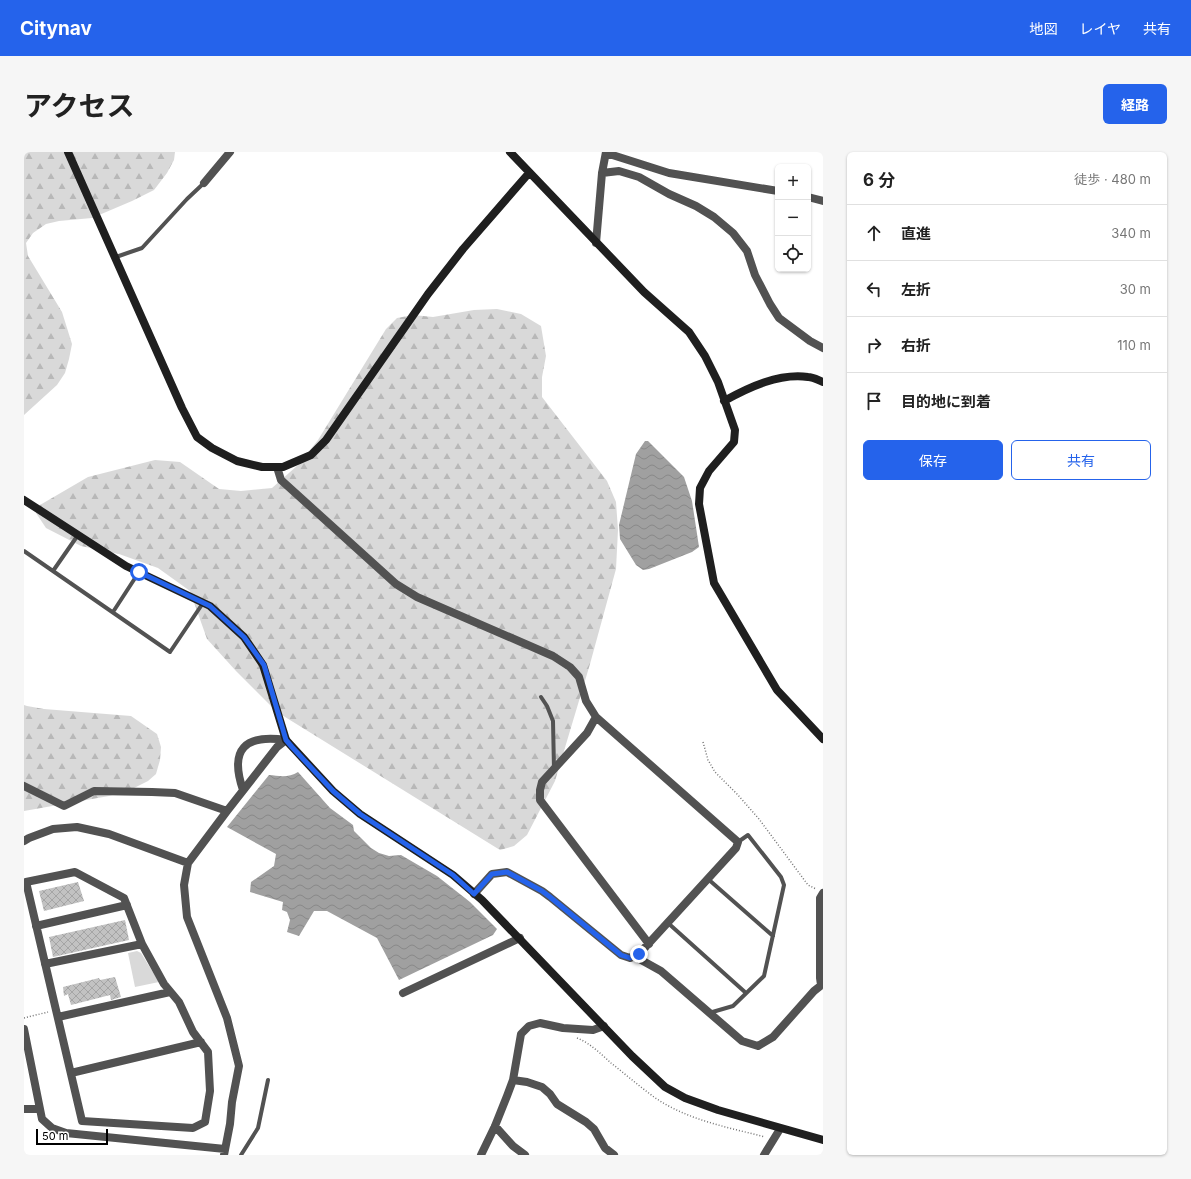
<!DOCTYPE html>
<html lang="ja">
<meta charset="utf-8">
<style>
:root{--surface:#fff;--page:#f6f6f6;--text:#222;--muted:#767676;--line:#e0e0e0;--accent:#2563eb}
body{margin:0;font-family:Inter,"Noto Sans JP",sans-serif;background:var(--page);color:var(--text)}
.controls{position:absolute;right:12px;top:12px;display:grid;overflow:hidden;border-radius:6px;box-shadow:0 1px 3px #0004}
.controls button{width:36px;height:36px;display:grid;place-items:center;padding:0;border:0;border-bottom:1px solid var(--line);background:var(--surface);color:var(--text);font:20px sans-serif}
.scale{position:absolute;left:12px;bottom:10px;width:72px;box-sizing:border-box;padding-left:4px;border:2px solid #000;border-top:0;font-size:11px;line-height:14px;white-space:nowrap;color:#000;-webkit-text-stroke:3px #fff;paint-order:stroke}
.stop{position:absolute;width:12px;height:12px;margin:-9px;border:3px solid #2563eb;border-radius:50%;background:#fff}
.stop.end{background:#2563eb;border-color:#fff;box-shadow:0 1px 4px #0008}
.list{margin:0;padding:0;list-style:none}
h2{display:flex;justify-content:space-between;align-items:center;height:52px;margin:0;padding:0 16px;font-size:17px}
h2 small{font-size:13px;font-weight:400;color:var(--muted)}
.list li{display:grid;grid-template-columns:26px 1fr auto;gap:12px;align-items:center;box-sizing:border-box;height:56px;padding:0 16px;border-top:1px solid var(--line)}
.list b{display:block;font-size:15px;white-space:nowrap}
.list em{font-size:13px;font-style:normal;color:var(--muted)}
.actions{display:flex;gap:8px;padding:12px 16px}
.actions a{flex:1;padding:9px 0;border:1px solid var(--accent);border-radius:6px;text-align:center;font-size:14px;color:var(--accent)}
.actions .main{background:var(--accent);color:#fff}
.icon{flex:none;width:22px;height:22px;fill:none;stroke:currentColor;stroke-width:2;stroke-linecap:round;stroke-linejoin:round}
.map{position:relative;flex:none;width:799px;height:1003px;overflow:hidden;border-radius:6px}
header{display:flex;align-items:center;gap:24px;box-sizing:border-box;height:56px;padding:0 20px;background:var(--accent);color:#fff}
header strong{font-size:19px}
nav{display:flex;gap:22px;margin-inline-start:auto;font-size:14px}
.intro{display:flex;align-items:center;justify-content:space-between;box-sizing:border-box;height:96px;padding:0 24px}
h1{margin:0;font-size:28px}
.button{padding:10px 18px;border-radius:6px;background:var(--accent);color:#fff;font-size:14px;font-weight:700}
main{display:flex;gap:24px;padding:0 24px}
aside{flex:1;background:var(--surface);border-radius:6px;box-shadow:0 1px 3px #0004}
.map>svg:first-child{display:block}
.forest{fill:url(#forest-firs)}
.park{fill:#d9d9d9}
.water{fill:url(#water-waves)}
.building{fill:url(#building-cross-hatch)}
.lines{fill:none;stroke-linecap:round;stroke-linejoin:round}
.path{stroke:#747474;stroke-width:1.5;stroke-dasharray:1 2;stroke-linecap:butt}
.lane{stroke:#525252;stroke-width:4}
.street{stroke:#525252;stroke-width:8}
.secondary{stroke:#1f1f1f;stroke-width:8}
.route{stroke:#2563eb;stroke-width:5}
</style>
<header>
<strong>Citynav</strong>
<nav><a>地図</a><a>レイヤ</a><a>共有</a></nav>
</header>
<div class="intro"><h1>アクセス</h1><a class="button">経路</a></div>
<main>
<div class="map">
<svg width="799" height="1003" viewBox="0 0 799 1003">
<defs>
<pattern id="forest-firs" width="22" height="20" patternUnits="userSpaceOnUse"><rect width="22" height="20" fill="#d9d9d9"/><path d="M5 1l3.5 6h-7zM16 11l3.5 6h-7z" fill="#b8b8b8"/></pattern>
<pattern id="water-waves" width="16" height="10" patternUnits="userSpaceOnUse"><rect width="16" height="10" fill="#a0a0a0"/><path d="M0 5q4-4 8 0t8 0" fill="none" stroke="#888"/></pattern>
<pattern id="building-cross-hatch" width="8" height="8" patternUnits="userSpaceOnUse"><rect width="8" height="8" fill="#c2c2c2"/><path d="M0 0l8 8M0 8l8-8" fill="none" stroke="#a5a5a5"/></pattern>
</defs>
<rect width="100%" height="100%" fill="#fff"/>
<path class="forest" d="M 0,0 L 151,0 L 150,8 L 143,21 L 130,38 L 108,49 L 68,66 L 35,69 L 22,72 L 9,81 L 2,91 L 4,104 L 38,160 L 48,192 L 45,207 L 41,221 L 33,233 L 0,263 Z
M 473,157 L 497,162 L 517,174 L 522,204 L 518,225 L 518,245 L 583,329 L 592,350 L 594,378 L 592,417 L 566,512 L 531,629 L 503,683 L 490,694 L 476,698 L 253,560 L 212,519 L 183,487 L 166,439 L 134,416 L 95,402 L 57,394 L 22,376 L 12,361 L 16,353 L 64,325 L 131,308 L 156,310 L 195,337 L 217,339 L 248,336 L 274,313 L 294,288 L 362,177 L 373,166 L 389,163 L 409,165 L 450,158 Z
M 0,553 L 3,554 L 20,557 L 107,564 L 133,582 L 137,595 L 136,608 L 132,622 L 124,629 L 106,638 L 85,644 L 0,659 Z"/>
<path class="park" d="M 113,799 L 117,801 L 135,830 L 111,835 L 104,801 Z"/>
<path class="water" d="M 621,289 L 624,289 L 660,325 L 668,349 L 675,395 L 668,400 L 625,417 L 619,418 L 612,413 L 596,387 L 595,373 L 612,302 Z
M 274,620 L 306,656 L 329,673 L 330,679 L 347,696 L 355,701 L 365,704 L 377,703 L 413,724 L 446,750 L 473,777 L 469,783 L 375,828 L 353,786 L 303,759 L 290,759 L 275,784 L 263,780 L 266,768 L 263,760 L 258,758 L 259,750 L 226,740 L 227,730 L 250,714 L 252,702 L 203,675 L 245,623 C 255,624 265,626 274,620 Z"/>
<path class="building" d="M 54,730 L 60,749 L 20,759 L 15,739 Z
M 101,768 L 105,788 L 29,805 L 25,785 Z
M 91,825 L 97,845 L 87,848 L 86,843 L 47,853 L 44,842 L 40,844 L 39,835 L 75,826 L 76,828 Z"/>
<g class="lines">
<path class="path" d="M 679,590 L 684,608 L 691,620 L 714,643 L 735,667 L 784,733 L 792,737
M 0,866 L 24,860
M 553,886 C 566,891 577,902 587,911 C 601,922 615,934 630,945 C 663,968 703,975 741,985"/>
<path class="lane" d="M 92,105 L 118,96 L 163,47 L 180,31
M 0,399 L 146,500 L 179,451
M 29,419 L 54,383
M 89,460 L 115,420
M 517,545 L 523,554 L 529,569 L 530,617
M 684,727 L 749,784
M 644,771 L 722,841
M 685,861 L 709,854 L 740,824 L 760,733 L 757,725 L 724,683 L 714,690
M 217,1003 L 234,976 L 244,928"/>
<path class="street" d="M 582,1 L 645,21 L 754,39
M 578,21 L 595,19 L 615,25 L 645,42 L 672,54 L 690,65 L 709,81 L 723,99 L 731,123 L 746,152 L 755,166 L 786,189 L 799,196
M 180,31 L 206,0
M 784,45 L 799,49
M 572,91 L 578,21 L 582,0
M 253,315 L 257,328 L 372,432 L 393,445 L 529,504 L 546,515 L 555,525 L 562,549 L 572,565 L 714,690 L 712,696 L 615,802 L 606,806 L 597,803 L 526,745 L 518,739 L 483,720 L 468,722 L 450,742
M 572,565 L 563,581 L 518,630 L 516,638 L 516,648 L 625,792
M 0,634 L 40,654 L 70,639 L 128,640 L 151,641 L 203,659
M 219,638 C 205,597 221,582 262,588
M 0,689 L 5,686 L 29,677 L 53,675 L 85,682 L 164,711
M 51,720 L 100,746 L 118,792 L 140,832 L 155,850 L 169,880 L 184,900 L 186,939 L 181,970 L 169,976 L 58,969 L 2,730 Z
M 12,774 L 103,753
M 610,804 L 637,819 L 718,889 L 734,894 L 749,885 L 790,839 L 799,832
M 21,812 L 118,792
M 797,833 L 796,826 L 796,746 L 799,741
M 379,841 L 496,786
M 34,865 L 146,840
M 0,877 L 18,967 L 28,976 L 42,981 L 201,997
M 47,921 L 177,890
M 489,928 L 503,930 L 518,935 L 526,942 L 533,952 L 562,970 L 570,977 L 581,996 L 590,1003
M 0,957 L 16,957
M 471,974 L 489,994 L 501,1003
M 200,1003 L 206,972 L 208,950 L 215,914 L 203,866 L 163,765 L 160,733 L 164,711 L 203,659 L 253,595 L 262,588
M 457,1003 L 471,974 L 483,944 L 489,928 L 497,882 L 505,874 L 516,871 L 539,876 L 569,878 L 580,874
M 740,1003 L 756,977"/>
<path class="secondary" d="M 44,0 L 158,256 L 173,285 L 188,296 L 213,309 L 238,315 L 259,315 L 287,303 L 302,288 L 404,142 L 439,97 L 505,21
M 486,0 L 620,140 L 665,180 L 681,204 L 694,230 L 711,278 L 710,290 L 685,319 L 676,336 L 675,352 L 690,431 L 753,538 L 799,587
M 700,249 C 725,235 755,221 784,225 C 789,225 794,228 799,230
M 0,348 L 102,414 L 186,454 L 220,485 L 239,513 L 262,588 L 309,639 L 336,662 L 429,723 L 458,748 L 608,904 L 641,935 L 661,946 L 694,958 L 799,988"/>
</g>
<g class="lines">
<path class="route" d="M 115,420 L 186,454 L 220,485 L 240,513 L 262,588 L 268,595 L 309,639 L 336,662 L 429,723 L 450,742 L 468,722 L 483,720 L 518,739 L 526,745 L 597,803 L 606,806 L 615,802"/>
</g>
</svg>
<div class="controls">
<button>+</button>
<button>−</button>
<button><svg class="icon" aria-label="locate" viewBox="0 0 24 24"><circle cx="12" cy="12" r="6"/><path d="M12 2v4M12 18v4M2 12h4M18 12h4"/></svg></button>
</div>
<div class="scale">50 m</div>
<div class="stop" style="left:115px;top:420px"></div>
<div class="stop end" style="left:615px;top:802px"></div>
</div>
<aside>
<h2>6 分<small>徒歩 · 480 m</small></h2>
<ul class="list">
<li><svg class="icon" aria-label="ahead" viewBox="0 0 24 24"><path d="M12 20V5M6 11l6-6 6 6"/></svg><div><b>直進</b></div><em>340 m</em></li>
<li><svg class="icon" aria-label="left" viewBox="0 0 24 24"><path d="M17 20v-9H6M10 6l-5 5 5 5"/></svg><div><b>左折</b></div><em>30 m</em></li>
<li><svg class="icon" aria-label="right" viewBox="0 0 24 24"><path d="M7 20v-9h11M14 6l5 5-5 5"/></svg><div><b>右折</b></div><em>110 m</em></li>
<li><svg class="icon" aria-label="arrive" viewBox="0 0 24 24"><path d="M6 21V4h12l-3 4 3 4H6"/></svg><div><b>目的地に到着</b></div></li>
</ul>
<div class="actions"><a class="main">保存</a><a>共有</a></div>
</aside>
</main>
